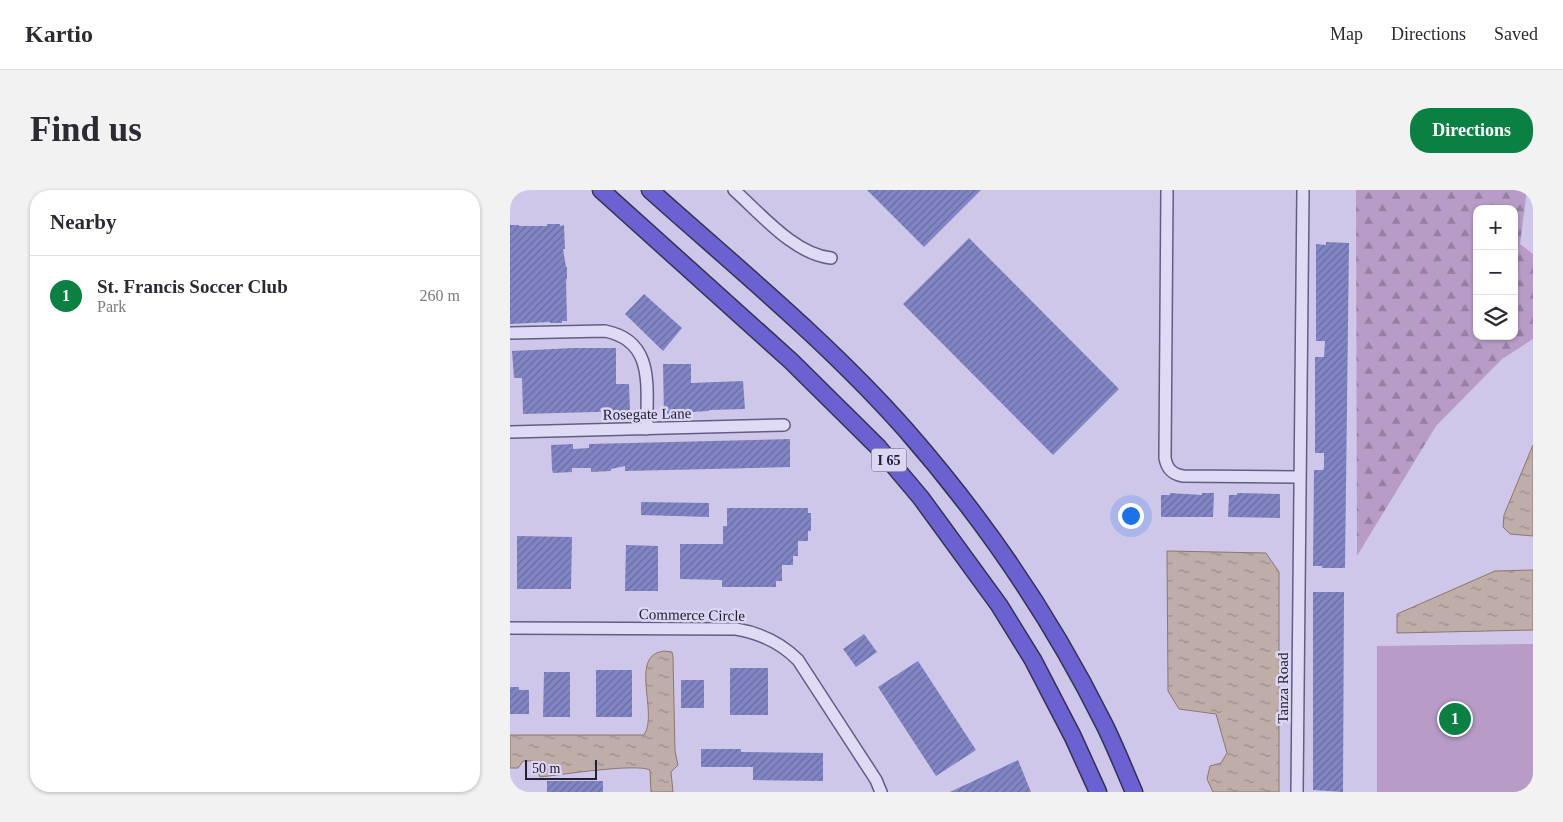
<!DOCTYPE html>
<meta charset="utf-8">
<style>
:root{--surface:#fff;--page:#f2f2f3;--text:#2b2b33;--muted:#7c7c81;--line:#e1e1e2;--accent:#0b8043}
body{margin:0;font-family:Georgia,serif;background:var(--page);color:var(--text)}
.controls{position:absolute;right:15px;top:15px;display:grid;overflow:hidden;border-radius:10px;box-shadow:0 1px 4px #0004}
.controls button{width:45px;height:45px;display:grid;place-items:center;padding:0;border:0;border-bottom:1px solid var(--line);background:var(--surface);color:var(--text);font:25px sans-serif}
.scale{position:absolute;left:15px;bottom:12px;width:72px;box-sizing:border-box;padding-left:5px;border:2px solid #212035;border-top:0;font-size:14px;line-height:18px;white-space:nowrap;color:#212035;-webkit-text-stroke:4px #ddd6f2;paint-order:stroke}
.you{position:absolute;left:620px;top:325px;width:18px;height:18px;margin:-12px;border:4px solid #fff;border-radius:50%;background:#1a73e8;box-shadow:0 0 0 8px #1a73e833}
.badge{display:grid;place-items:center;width:32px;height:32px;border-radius:50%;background:var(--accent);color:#fff;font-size:16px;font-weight:700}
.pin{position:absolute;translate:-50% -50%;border:2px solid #fff;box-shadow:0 1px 5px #0006}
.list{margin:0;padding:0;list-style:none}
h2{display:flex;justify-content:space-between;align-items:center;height:65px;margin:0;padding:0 20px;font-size:21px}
h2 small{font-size:16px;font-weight:400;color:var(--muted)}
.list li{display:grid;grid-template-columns:32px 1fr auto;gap:15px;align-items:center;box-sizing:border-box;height:80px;padding:0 20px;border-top:1px solid var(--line)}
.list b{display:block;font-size:19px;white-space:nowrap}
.list p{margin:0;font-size:16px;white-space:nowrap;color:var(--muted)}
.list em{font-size:16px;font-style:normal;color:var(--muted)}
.icon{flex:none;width:28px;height:28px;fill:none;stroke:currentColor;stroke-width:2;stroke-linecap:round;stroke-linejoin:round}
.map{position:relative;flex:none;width:1023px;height:602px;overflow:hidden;border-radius:20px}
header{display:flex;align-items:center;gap:30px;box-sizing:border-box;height:70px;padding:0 25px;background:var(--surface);border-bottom:1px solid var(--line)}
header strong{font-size:24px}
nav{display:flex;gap:28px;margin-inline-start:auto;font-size:18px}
.intro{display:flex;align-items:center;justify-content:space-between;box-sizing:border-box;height:120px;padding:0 30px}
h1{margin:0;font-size:35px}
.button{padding:12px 22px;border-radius:20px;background:var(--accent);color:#fff;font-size:18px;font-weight:700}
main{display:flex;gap:30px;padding:0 30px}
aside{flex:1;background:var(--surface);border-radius:20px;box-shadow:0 1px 4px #0004}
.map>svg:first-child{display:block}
.green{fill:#b89cc7}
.forest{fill:url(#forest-firs);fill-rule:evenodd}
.water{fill:url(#water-ripples);stroke:#8b776f}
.building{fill:url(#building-hatch)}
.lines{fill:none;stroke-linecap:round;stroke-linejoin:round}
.minor-casing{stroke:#615e83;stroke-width:14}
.highway-casing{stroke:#323252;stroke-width:19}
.minor{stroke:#e0daf5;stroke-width:11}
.highway{stroke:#6b61d0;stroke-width:16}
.labels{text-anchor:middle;stroke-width:5;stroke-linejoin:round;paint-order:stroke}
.shield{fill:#ddd6f2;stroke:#59576e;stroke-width:1}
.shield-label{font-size:14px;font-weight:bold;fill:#212035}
.street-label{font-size:15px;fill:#212035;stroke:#ddd6f2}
</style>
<header>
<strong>Kartio</strong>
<nav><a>Map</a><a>Directions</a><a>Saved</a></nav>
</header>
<div class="intro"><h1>Find us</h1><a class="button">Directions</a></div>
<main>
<aside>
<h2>Nearby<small></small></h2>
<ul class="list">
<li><span class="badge">1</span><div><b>St. Francis Soccer Club</b><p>Park</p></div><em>260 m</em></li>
</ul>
</aside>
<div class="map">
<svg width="1023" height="602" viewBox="0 0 1023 602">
<defs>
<pattern id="forest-firs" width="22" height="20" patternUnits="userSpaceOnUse" patternTransform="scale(1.25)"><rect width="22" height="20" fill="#b89cc7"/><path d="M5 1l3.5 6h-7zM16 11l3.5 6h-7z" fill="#957fa2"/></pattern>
<pattern id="water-ripples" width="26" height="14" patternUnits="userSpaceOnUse" patternTransform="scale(1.25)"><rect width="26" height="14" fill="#beada8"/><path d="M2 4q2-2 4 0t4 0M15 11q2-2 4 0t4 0" fill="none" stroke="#9a8c8a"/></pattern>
<pattern id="building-hatch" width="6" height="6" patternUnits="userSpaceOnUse" patternTransform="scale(1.25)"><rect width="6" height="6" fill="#8185c4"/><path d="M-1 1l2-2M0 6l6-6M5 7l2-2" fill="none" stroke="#696ca0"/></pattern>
</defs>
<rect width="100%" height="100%" fill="#cfc7ea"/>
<path class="green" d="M 1023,454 L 1023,602 L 867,602 L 867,456 Z"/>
<path class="forest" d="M 846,0 L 1017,0 L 1010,54 L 1023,64 L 1023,149 L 992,169 L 926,236 L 847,366 ZM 967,19 L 1004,19 L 1004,146 L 967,146 Z"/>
<path class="water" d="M 1023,255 L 1023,346 L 1000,344 L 993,337 L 994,325 Z
M 657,361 L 756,363 L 769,382 L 769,602 L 703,602 L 697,589 L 700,576 L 711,573 L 717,563 L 706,524 L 669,519 L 658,501 Z
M 1023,380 L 1023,440 L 887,443 L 887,424 L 985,381 Z
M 154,461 L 162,462 L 163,467 L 165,561 L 168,575 L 161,582 L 163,602 L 141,602 L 140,580 C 126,573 50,585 30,587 L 23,571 L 13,571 L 8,578 L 0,578 L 0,545 L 134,545 C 149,523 118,465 154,461 Z"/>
<path class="building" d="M 357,0 L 471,0 L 414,57 Z
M 37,34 L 50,34 L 50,36 L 54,35 L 55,59 L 53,59 L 56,77 L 57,77 L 57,89 L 56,89 L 57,131 L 52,131 L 52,133 L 40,133 L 40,132 L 0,134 L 0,35 L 9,35 L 9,36 L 37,36 Z
M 459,48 L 609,199 L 543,265 L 393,114 Z
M 816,52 L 839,53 L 835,378 L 812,378 L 812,376 L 803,376 L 804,280 L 813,280 L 814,278 L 814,263 L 805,263 L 805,167 L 814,167 L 815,151 L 806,151 L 806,54 L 816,55 Z
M 134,104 L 172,138 L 153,161 L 115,124 Z
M 63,158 L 106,158 L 106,194 L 119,194 L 120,221 L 13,224 L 12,188 L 4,188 L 2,161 Z
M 153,174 L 181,174 L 181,193 L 233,191 L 235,219 L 199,220 L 199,221 L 182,222 L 182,225 L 177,226 L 154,227 Z
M 280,249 L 280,277 L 115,281 L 115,276 L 101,279 L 101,281 L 81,282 L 81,278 L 62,278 L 62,282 L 43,283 L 42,279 L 41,255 L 63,254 L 63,259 L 79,258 L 79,254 Z
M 660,303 L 692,305 L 692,303 L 704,303 L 703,327 L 651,327 L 651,305 L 660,305 Z
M 727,303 L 770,304 L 770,328 L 718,327 L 719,305 L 727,305 Z
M 131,312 L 199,313 L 199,327 L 131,325 Z
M 217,318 L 298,318 L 298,323 L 301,323 L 301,341 L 298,341 L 298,351 L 288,351 L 288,366 L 283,366 L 283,375 L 272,375 L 272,391 L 266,391 L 266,397 L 212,397 L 212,390 L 170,389 L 170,354 L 213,354 L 213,336 L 217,336 Z
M 7,346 L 62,347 L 61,399 L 7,399 Z
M 116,355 L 148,356 L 148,401 L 115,401 Z
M 803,402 L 834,402 L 833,602 L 803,600 Z
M 354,444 L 367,462 L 346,477 L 333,459 Z
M 408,471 L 466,560 L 426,586 L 368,497 Z
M 220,478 L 258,478 L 258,525 L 220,525 Z
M 86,480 L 122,480 L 122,527 L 86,527 Z
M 34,482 L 60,482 L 60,527 L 33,527 Z
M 171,490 L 194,490 L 194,518 L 171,518 Z
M 0,497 L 9,497 L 9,500 L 19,500 L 19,524 L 0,524 Z
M 191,559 L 231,559 L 231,562 L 313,563 L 313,591 L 243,590 L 243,577 L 191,577 Z
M 508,570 L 521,602 L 440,602 Z
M 37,591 L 93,591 L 93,602 L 37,602 Z"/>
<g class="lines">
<g class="minor-casing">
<path id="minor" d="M 224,0 C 251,24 284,64 321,68
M 657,0 L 655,268 C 657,279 662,284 673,286 L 789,287
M 0,143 L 95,141 C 146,151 136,198 137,239
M 0,242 L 274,235
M 0,438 L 226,439 C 250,443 270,452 288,470 L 366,590 L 371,602
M 787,602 L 793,0"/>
</g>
<g class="highway-casing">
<path id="highway" d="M 91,0 L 281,171 L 368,257 L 411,308 L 489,415 L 523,470 L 563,547 L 588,602
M 140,0 C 226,77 318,152 395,239 C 473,328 541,427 594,534 C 605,556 614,579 624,602"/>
</g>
<use href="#minor" class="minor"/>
<use href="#highway" class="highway"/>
</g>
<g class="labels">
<rect class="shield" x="361.5" y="258.5" width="35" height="23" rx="4"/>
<g class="shield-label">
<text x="379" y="275">I 65</text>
</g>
<g class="street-label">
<text transform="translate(137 224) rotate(-1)" y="5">Rosegate Lane</text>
<text transform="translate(182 425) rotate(1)" y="5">Commerce Circle</text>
<text transform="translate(773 498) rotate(-90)" y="5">Tanza Road</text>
</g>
</g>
</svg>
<div class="controls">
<button>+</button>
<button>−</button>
<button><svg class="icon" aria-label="layers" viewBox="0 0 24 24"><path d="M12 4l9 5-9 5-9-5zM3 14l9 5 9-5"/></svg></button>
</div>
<div class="scale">50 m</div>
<div class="you"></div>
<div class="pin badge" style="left:945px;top:529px">1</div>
</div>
</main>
